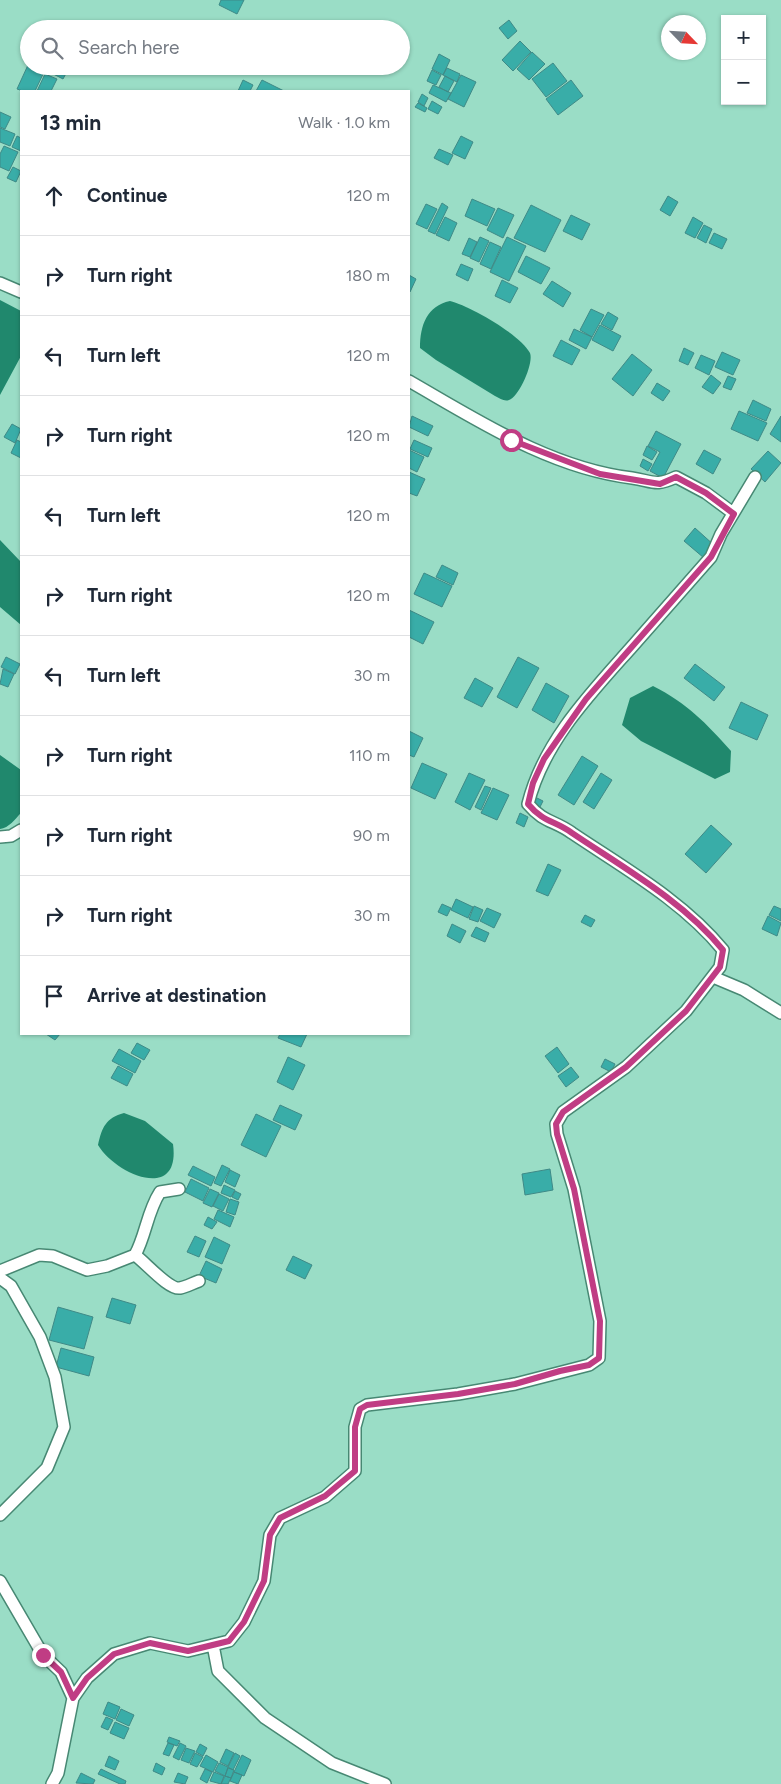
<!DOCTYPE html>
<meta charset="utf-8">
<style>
:root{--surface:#fff;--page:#f6f6f7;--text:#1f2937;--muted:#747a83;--line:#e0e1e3}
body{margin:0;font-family:Figtree,sans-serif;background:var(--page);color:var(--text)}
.controls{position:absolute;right:15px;top:15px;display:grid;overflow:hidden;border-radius:0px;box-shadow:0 1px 4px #0004}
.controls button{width:45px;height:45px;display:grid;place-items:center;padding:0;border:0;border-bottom:1px solid var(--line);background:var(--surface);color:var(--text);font:25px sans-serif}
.compass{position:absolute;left:661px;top:15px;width:45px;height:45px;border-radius:50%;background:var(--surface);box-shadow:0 1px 4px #0004;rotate:115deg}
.stop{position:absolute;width:15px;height:15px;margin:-11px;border:4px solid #c03d84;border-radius:50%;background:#fff}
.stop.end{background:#c03d84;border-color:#fff;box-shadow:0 1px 5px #0008}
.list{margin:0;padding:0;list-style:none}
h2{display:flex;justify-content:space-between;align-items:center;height:65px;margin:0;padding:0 20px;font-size:21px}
h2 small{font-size:16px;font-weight:400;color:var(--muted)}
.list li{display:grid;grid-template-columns:32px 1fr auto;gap:15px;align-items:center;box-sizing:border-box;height:80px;padding:0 20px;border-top:1px solid var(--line)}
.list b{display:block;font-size:19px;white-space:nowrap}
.list em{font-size:16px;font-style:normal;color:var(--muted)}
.icon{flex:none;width:28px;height:28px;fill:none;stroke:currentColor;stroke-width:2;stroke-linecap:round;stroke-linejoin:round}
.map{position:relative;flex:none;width:781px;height:1784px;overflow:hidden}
.search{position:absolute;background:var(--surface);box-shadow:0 1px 4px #0004;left:20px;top:20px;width:390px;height:55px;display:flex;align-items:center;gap:12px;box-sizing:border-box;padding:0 18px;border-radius:28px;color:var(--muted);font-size:19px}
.panel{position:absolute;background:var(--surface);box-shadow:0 1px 4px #0004;left:20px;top:90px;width:390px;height:945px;border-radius:0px}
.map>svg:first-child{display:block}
.water{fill:#20886d}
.building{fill:#39ada8;stroke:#3f8a87}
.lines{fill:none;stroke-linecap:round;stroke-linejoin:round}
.street-casing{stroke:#478873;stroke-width:14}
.street{stroke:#fff;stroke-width:11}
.route{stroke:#c03d84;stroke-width:6}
</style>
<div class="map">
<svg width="781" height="1784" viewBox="0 0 781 1784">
<rect width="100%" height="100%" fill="#9addc6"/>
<path class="water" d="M 0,300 L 21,311 L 21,356 L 0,395 Z
M 450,301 C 470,306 521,335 530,353 C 534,363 519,397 509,400 C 504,402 500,398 495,396 L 436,360 L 420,348 C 420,325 427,306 450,301 Z
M 0,540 L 21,562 L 21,625 L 0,607 Z
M 653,686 C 687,703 706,723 731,751 L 730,772 L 715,779 L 641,741 L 622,725 L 630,698 Z
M 0,755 L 21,770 L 21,813 C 15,819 9,828 0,829 Z
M 124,1113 L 145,1121 L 173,1144 C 181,1203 115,1174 98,1145 C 102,1127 106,1118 124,1113 Z"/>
<path class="building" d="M 221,0 L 244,0 L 237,14 L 219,5 Z
M 509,20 L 517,31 L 508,39 L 499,28 Z
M 520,41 L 531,52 L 513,71 L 502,60 Z
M 532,52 L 545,64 L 529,80 L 517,69 Z
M 439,54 L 450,60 L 443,75 L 432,69 Z
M 553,63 L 567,81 L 546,97 L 532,79 Z
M 28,65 L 44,72 L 35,91 L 23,91 L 17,89 Z
M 38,66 L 70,66 L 63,79 Z
M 447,68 L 460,74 L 457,82 L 443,75 Z
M 432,70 L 441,75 L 436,85 L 427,81 Z
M 45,74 L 57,79 L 51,91 L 37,91 Z
M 461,75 L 476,82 L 464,107 L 448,99 Z
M 445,76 L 454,81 L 448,92 L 439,87 Z
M 243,80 L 253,85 L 250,91 L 238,91 Z
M 262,80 L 284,91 L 256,91 Z
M 571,80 L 583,96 L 558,115 L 546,99 Z
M 433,85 L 451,93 L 446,102 L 429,93 Z
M 422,94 L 428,98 L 424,106 L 418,102 Z
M 432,101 L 442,107 L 438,114 L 428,109 Z
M 418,103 L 427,108 L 425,112 L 415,107 Z
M 0,112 L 11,117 L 5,129 L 0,127 Z
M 0,128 L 15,134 L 10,146 L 0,142 Z
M 17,136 L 21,138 L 21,151 L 12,147 Z
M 461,136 L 473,142 L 465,159 L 452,153 Z
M 4,146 L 18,152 L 9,171 L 0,167 L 0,154 Z
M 439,149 L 453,155 L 448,165 L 434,158 Z
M 13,167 L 21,171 L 16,182 L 7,178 Z
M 668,196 L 678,202 L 670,216 L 660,210 Z
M 472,199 L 495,209 L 487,226 L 465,216 Z
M 442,203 L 448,207 L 435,234 L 428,231 Z
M 426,204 L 437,209 L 427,229 L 416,224 Z
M 531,205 L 561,220 L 545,252 L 514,238 Z
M 498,208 L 514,215 L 503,238 L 487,230 Z
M 571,215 L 590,224 L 582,240 L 563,231 Z
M 445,217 L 457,223 L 449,241 L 436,235 Z
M 693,217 L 703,223 L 695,238 L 685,233 Z
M 704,225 L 712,229 L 706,243 L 697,238 Z
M 714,233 L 727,239 L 722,249 L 709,243 Z
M 480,237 L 489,241 L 479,262 L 470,258 Z
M 507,237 L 526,246 L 509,281 L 490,272 Z
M 469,238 L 477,242 L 470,257 L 462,254 Z
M 490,242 L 501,247 L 491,269 L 480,264 Z
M 526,256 L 550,268 L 541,284 L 518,272 Z
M 461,264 L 473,269 L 468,281 L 456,275 Z
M 409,275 L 416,279 L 410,292 L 409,291 Z
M 502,280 L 518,288 L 510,303 L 495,296 Z
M 552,281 L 571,293 L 563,307 L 543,294 Z
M 591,309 L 604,315 L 592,337 L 580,330 Z
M 608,312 L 618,318 L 612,330 L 601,324 Z
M 600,325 L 621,336 L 613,351 L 592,340 Z
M 574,329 L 592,337 L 586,349 L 569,340 Z
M 561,340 L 580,350 L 572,365 L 553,356 Z
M 684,348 L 694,353 L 688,365 L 679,361 Z
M 722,352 L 740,360 L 733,375 L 715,367 Z
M 632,354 L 652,370 L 633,396 L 612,379 Z
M 701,355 L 715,361 L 709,375 L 695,368 Z
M 711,375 L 721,383 L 713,394 L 702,387 Z
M 728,376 L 736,379 L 731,390 L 723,387 Z
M 657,383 L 670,391 L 663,401 L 651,393 Z
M 753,400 L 771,409 L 766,421 L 747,413 Z
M 739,411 L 767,423 L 758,441 L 731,429 Z
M 412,416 L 433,426 L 428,436 L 409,427 Z
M 781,416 L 781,442 L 770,434 Z
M 12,424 L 21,429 L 15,443 L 4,437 Z
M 656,431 L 681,444 L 663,478 L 650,471 L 660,452 L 648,446 Z
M 17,440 L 21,442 L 21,458 L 11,453 Z
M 414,440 L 432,448 L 428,457 L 410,449 Z
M 647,446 L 657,452 L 652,460 L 643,455 Z
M 409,450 L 424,457 L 417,472 L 409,468 Z
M 704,450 L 721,459 L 713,474 L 696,464 Z
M 768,451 L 781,463 L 765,482 L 751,469 Z
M 643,459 L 652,464 L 648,471 L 640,466 Z
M 409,472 L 425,479 L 417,496 L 409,493 Z
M 695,528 L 715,546 L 704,558 L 684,541 Z
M 442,565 L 458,573 L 453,585 L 436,577 Z
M 424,573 L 452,586 L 442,607 L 414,594 Z
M 409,610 L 434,622 L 423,644 L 409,637 Z
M 6,657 L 20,664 L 15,674 L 1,667 Z
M 518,657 L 539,668 L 517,708 L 497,697 Z
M 695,664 L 725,687 L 714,701 L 684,678 Z
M 3,669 L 14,674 L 8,687 L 0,684 Z
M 475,678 L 493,688 L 482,707 L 464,698 Z
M 546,683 L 569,696 L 554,723 L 532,710 Z
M 741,702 L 768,715 L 757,740 L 729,728 Z
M 409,731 L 423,738 L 414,757 L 409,755 Z
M 582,756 L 598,766 L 574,805 L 558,795 Z
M 422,763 L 447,774 L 435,799 L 411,788 Z
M 469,773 L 485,780 L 470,810 L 455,802 Z
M 601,773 L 612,780 L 594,809 L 583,802 Z
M 485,786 L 491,788 L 481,810 L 475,807 Z
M 493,788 L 509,795 L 497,820 L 481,813 Z
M 535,797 L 543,801 L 540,807 L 533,803 Z
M 520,813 L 528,817 L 524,827 L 516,823 Z
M 711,825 L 732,844 L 706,873 L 685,854 Z
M 548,864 L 561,870 L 548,896 L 536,891 Z
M 456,899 L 473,907 L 468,918 L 451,910 Z
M 442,904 L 451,908 L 447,916 L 438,912 Z
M 474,906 L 483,910 L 478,922 L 469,919 Z
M 774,906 L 781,909 L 781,921 L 769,915 Z
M 487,908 L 501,914 L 494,928 L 480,921 Z
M 585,915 L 595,920 L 591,927 L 581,922 Z
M 768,916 L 781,923 L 777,936 L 762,929 Z
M 452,924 L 466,931 L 460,943 L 447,936 Z
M 476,927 L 489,933 L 485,942 L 471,936 Z
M 46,1034 L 60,1034 L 55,1040 Z
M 280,1034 L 307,1034 L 301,1047 L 278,1038 Z
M 137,1043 L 150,1050 L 144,1060 L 131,1053 Z
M 557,1047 L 569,1064 L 558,1073 L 545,1056 Z
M 119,1049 L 141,1061 L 135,1073 L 112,1061 Z
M 288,1057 L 305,1065 L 293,1090 L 277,1082 Z
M 605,1059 L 615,1064 L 611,1072 L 601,1067 Z
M 118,1066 L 133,1074 L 127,1086 L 111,1078 Z
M 571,1067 L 579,1077 L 566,1087 L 558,1076 Z
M 280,1105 L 302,1115 L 295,1130 L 273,1120 Z
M 256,1114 L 281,1126 L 266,1157 L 241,1145 Z
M 222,1165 L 230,1169 L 221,1186 L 214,1183 Z
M 193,1166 L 215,1177 L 211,1186 L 188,1175 Z
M 550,1169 L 553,1190 L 525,1195 L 522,1174 Z
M 230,1170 L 240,1175 L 235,1187 L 225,1182 Z
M 191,1179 L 209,1188 L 203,1201 L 185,1192 Z
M 224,1185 L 235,1190 L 231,1197 L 221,1193 Z
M 210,1189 L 219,1193 L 212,1207 L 203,1203 Z
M 235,1191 L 241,1194 L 238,1200 L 232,1197 Z
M 219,1194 L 229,1199 L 223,1211 L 213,1206 Z
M 230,1199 L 239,1202 L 235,1215 L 226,1212 Z
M 218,1210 L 234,1217 L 230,1227 L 214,1219 Z
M 208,1217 L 217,1222 L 212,1229 L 204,1225 Z
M 195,1236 L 206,1241 L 199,1257 L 187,1252 Z
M 214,1237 L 230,1245 L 222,1264 L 205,1257 Z
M 293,1256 L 312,1265 L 305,1279 L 286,1270 Z
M 206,1261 L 222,1269 L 216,1283 L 199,1276 Z
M 112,1298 L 136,1305 L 130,1324 L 106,1317 Z
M 58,1307 L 93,1317 L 84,1349 L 49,1340 Z
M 61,1348 L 94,1357 L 89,1376 L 56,1367 Z
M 108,1702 L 120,1707 L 115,1719 L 103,1714 Z
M 121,1709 L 134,1715 L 129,1726 L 116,1720 Z
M 106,1717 L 113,1720 L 108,1730 L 101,1727 Z
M 115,1722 L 129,1728 L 124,1739 L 110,1733 Z
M 169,1737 L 180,1741 L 177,1746 L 167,1742 Z
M 168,1743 L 174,1745 L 169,1756 L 163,1754 Z
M 180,1743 L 186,1746 L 179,1760 L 173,1757 Z
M 200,1744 L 207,1748 L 203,1756 L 196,1752 Z
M 186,1748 L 195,1751 L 189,1763 L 181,1760 Z
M 226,1749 L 234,1753 L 228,1766 L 220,1762 Z
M 195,1753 L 203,1757 L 197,1767 L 190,1764 Z
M 235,1753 L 240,1756 L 233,1770 L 228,1767 Z
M 206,1755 L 218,1762 L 213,1772 L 200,1766 Z
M 242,1755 L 251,1760 L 244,1776 L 234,1772 Z
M 109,1756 L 119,1761 L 115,1770 L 105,1766 Z
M 156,1763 L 165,1768 L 162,1775 L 153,1771 Z
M 219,1763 L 228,1767 L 225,1776 L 215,1771 Z
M 228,1768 L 234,1770 L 231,1778 L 225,1776 Z
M 101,1769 L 126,1781 L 125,1784 L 120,1784 L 98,1774 Z
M 205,1769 L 212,1772 L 207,1783 L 200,1779 Z
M 214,1772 L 224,1776 L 221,1784 L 210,1781 Z
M 234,1772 L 242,1775 L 238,1784 L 230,1781 Z
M 81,1773 L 95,1780 L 93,1784 L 76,1783 Z
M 178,1773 L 188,1777 L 185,1784 L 174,1782 Z
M 225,1776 L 231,1778 L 228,1784 L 221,1784 Z"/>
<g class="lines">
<g class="street-casing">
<path id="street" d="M 0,283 L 21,292
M 409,381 C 479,421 550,468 632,478 C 653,481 655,487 676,477 L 706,493 L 733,513
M 0,837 L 11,836 L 21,830
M 713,977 L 744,990 L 781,1013
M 135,1255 C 146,1235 147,1212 160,1192 L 179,1189
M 0,1271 L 39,1255 L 53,1256 L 87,1270 L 107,1266 L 135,1255 C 146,1263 169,1290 180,1288 C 186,1287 193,1283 199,1281
M 0,1278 L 11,1286 L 40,1337 L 55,1377 L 64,1427 L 47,1468 L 0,1515
M 0,1581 L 43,1655 L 61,1672 L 73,1698 L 58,1773 L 52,1784
M 213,1645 L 218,1671 L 265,1718 L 332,1763 L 385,1784
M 73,1698 L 87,1678 L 114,1654 L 150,1643 L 188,1651 L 229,1641 L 244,1622 L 264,1581 L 270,1535 L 280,1518 L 325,1497 L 355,1471 L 355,1427 L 360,1409 L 367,1405 L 458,1394 L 515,1384 L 589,1365 L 599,1358 L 600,1321 L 574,1189 L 557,1134 L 556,1124 L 563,1112 L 626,1067 L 686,1011 L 720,967 L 723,950 C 683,901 624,868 572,833 C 554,820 544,823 528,804 C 543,743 589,695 630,649 C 657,618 684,588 711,557 L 721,534 L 755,477"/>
</g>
<use href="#street" class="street"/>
</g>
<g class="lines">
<path class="route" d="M 43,1655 L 61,1672 L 73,1698 L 87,1678 L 114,1654 L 150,1643 L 188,1651 L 229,1641 L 244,1622 L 264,1581 L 270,1535 L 280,1518 L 325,1496 L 355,1471 L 355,1427 L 360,1409 L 367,1405 L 458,1394 L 515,1384 L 560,1371 L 589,1365 L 599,1358 L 600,1321 L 574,1189 L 557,1134 L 556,1124 L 563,1112 L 626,1067 L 686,1011 L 720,967 L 723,950 C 683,901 624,868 572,833 C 554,820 544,823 528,804 L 533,783 L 544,759 L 586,699 L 711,557 L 734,514 L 706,493 L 676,477 L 660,484 L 600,474 L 511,440"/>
</g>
</svg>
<div class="controls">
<button>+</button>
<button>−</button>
</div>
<svg class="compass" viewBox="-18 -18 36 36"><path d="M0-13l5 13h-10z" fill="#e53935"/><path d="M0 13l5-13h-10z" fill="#747a83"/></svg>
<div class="stop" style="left:511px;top:440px"></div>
<div class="stop end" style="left:43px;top:1655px"></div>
<div class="search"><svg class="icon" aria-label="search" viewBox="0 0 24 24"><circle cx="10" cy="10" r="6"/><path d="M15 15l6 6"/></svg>Search here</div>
<section class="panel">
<h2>13 min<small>Walk · 1.0 km</small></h2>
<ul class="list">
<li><svg class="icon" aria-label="ahead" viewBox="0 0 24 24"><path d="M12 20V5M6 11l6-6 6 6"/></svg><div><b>Continue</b></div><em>120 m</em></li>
<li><svg class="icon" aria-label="right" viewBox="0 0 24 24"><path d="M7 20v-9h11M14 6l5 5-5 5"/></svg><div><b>Turn right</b></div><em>180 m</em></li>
<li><svg class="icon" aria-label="left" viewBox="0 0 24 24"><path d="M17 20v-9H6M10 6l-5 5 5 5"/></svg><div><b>Turn left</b></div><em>120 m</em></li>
<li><svg class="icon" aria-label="right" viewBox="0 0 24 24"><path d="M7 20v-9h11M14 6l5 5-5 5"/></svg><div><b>Turn right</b></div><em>120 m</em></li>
<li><svg class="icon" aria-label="left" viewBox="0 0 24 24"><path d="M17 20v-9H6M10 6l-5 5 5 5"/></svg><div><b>Turn left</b></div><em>120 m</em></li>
<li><svg class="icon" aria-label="right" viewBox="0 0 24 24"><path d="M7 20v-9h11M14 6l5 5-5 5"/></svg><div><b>Turn right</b></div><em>120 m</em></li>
<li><svg class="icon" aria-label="left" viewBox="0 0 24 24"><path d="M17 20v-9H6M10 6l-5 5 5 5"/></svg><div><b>Turn left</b></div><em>30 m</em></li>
<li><svg class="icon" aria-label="right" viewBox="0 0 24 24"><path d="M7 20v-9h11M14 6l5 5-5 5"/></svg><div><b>Turn right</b></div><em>110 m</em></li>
<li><svg class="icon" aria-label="right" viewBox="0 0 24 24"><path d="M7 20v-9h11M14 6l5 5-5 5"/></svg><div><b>Turn right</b></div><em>90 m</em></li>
<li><svg class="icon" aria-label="right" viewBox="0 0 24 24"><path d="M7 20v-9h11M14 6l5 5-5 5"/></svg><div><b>Turn right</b></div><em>30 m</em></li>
<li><svg class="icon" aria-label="arrive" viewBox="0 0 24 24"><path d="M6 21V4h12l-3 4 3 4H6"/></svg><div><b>Arrive at destination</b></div></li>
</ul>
</section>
</div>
